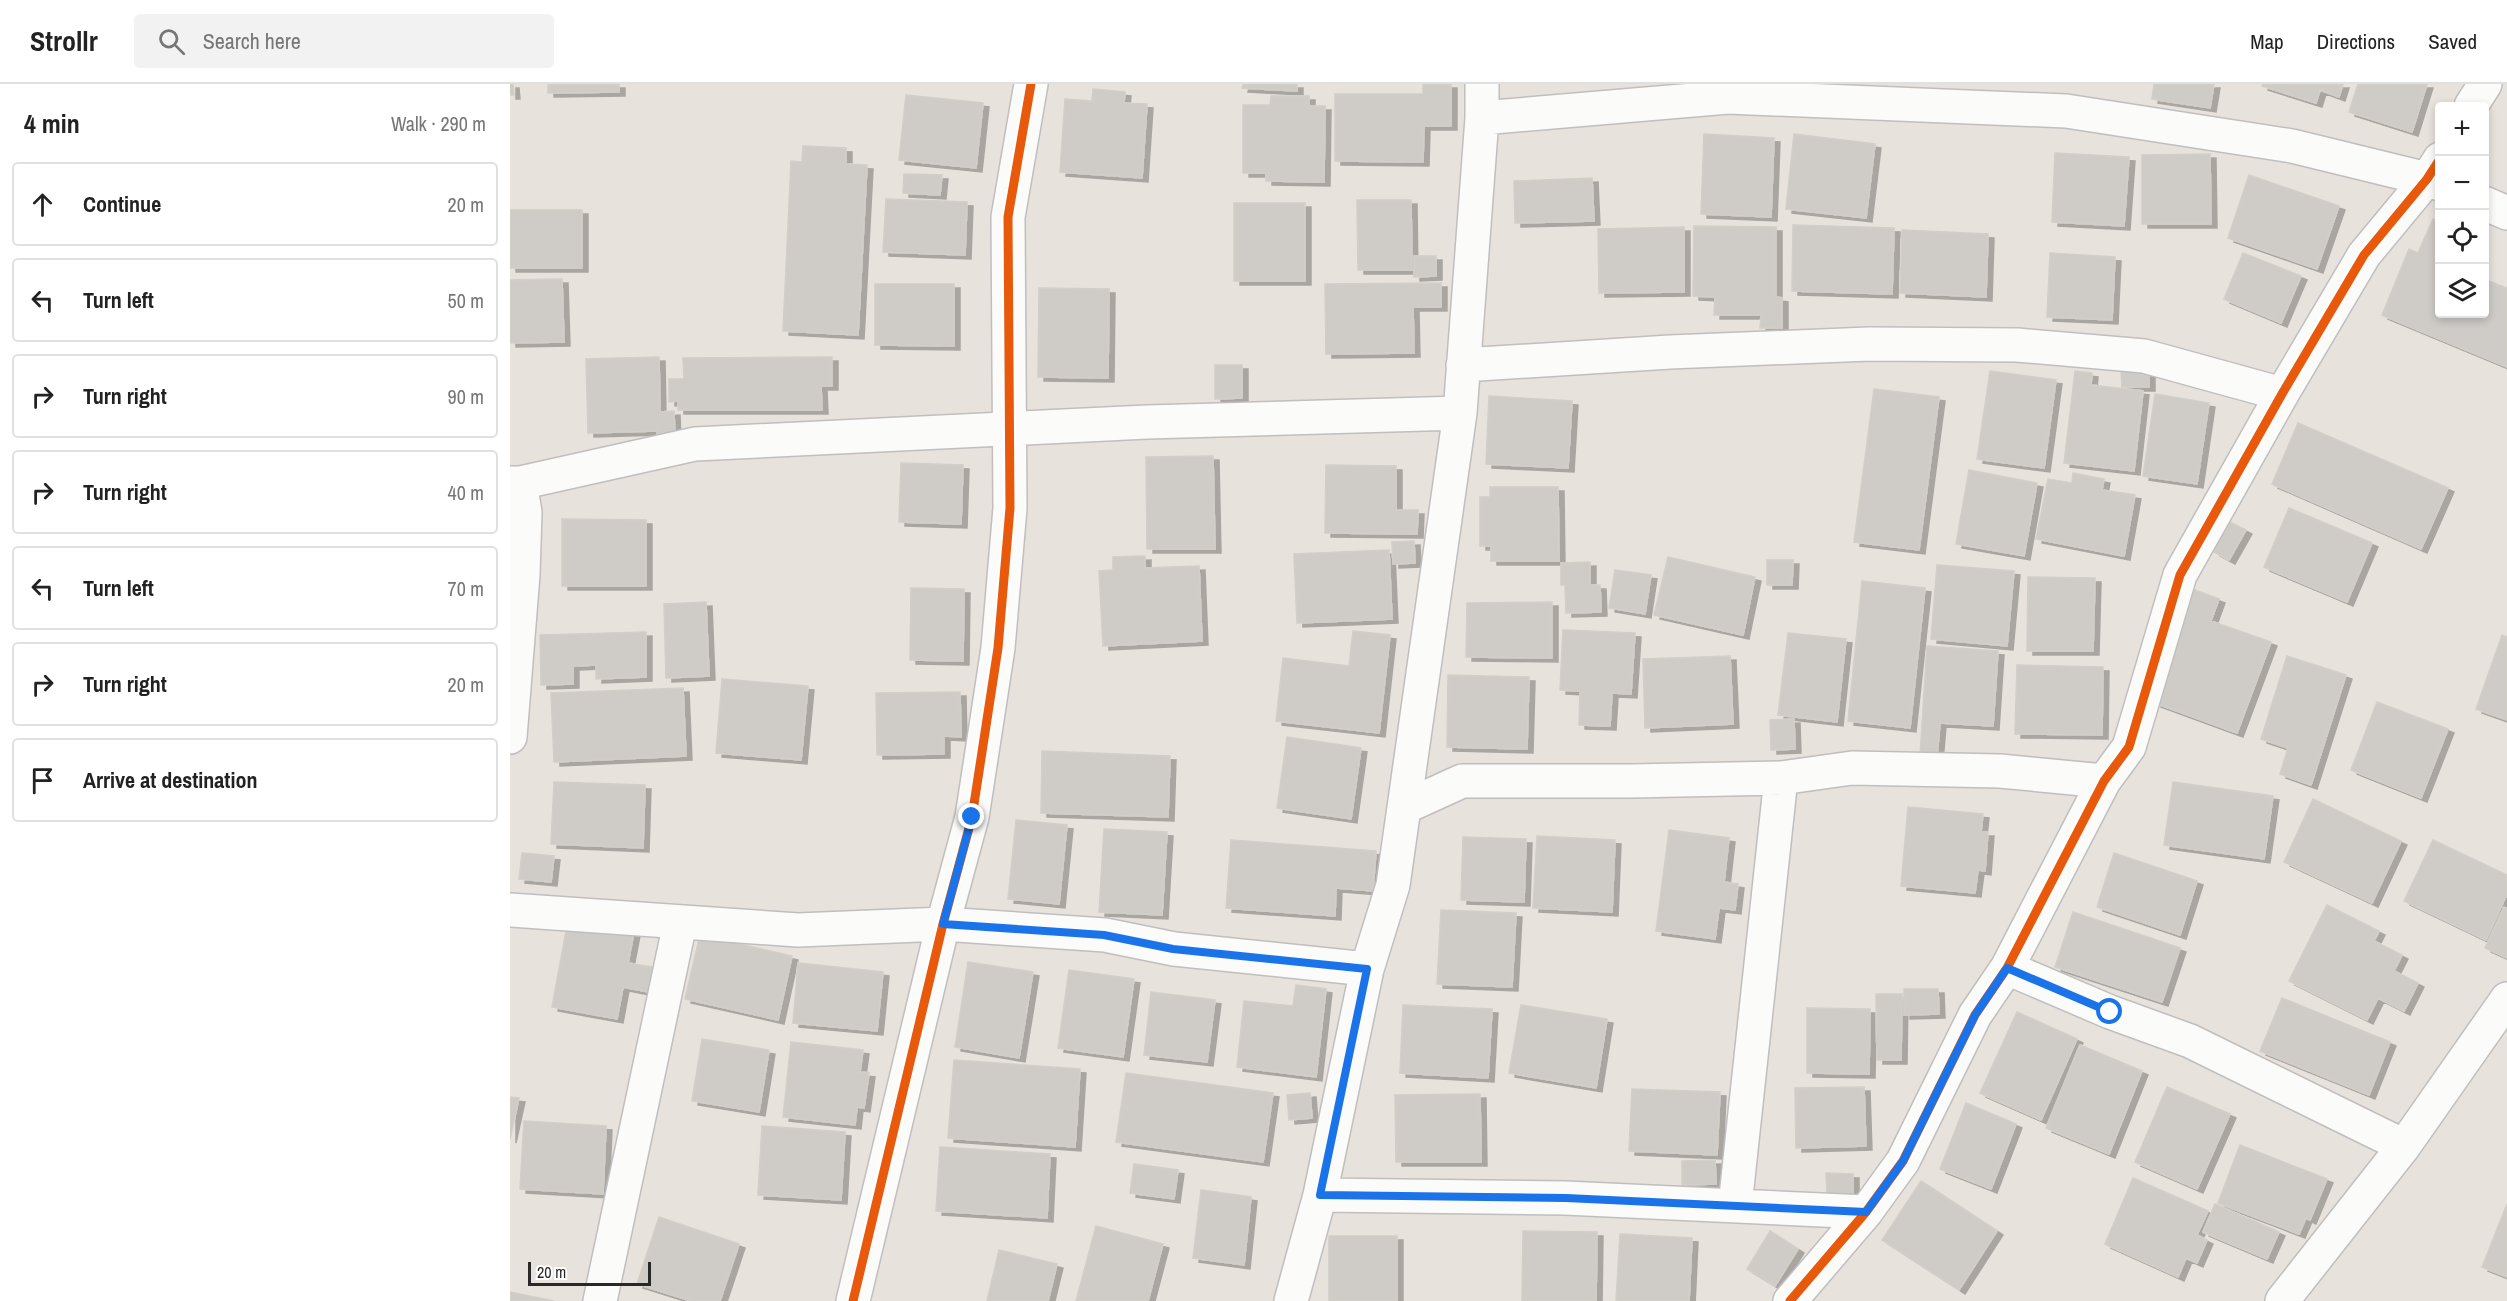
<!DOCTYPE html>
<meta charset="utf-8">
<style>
:root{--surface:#fff;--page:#f2f2f2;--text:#222;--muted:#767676;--line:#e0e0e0}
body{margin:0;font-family:"Archivo Narrow",sans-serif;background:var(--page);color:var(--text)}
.controls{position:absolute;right:18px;top:18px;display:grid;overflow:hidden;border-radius:6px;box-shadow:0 3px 9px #0003}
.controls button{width:54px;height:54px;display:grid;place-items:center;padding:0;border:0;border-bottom:2px solid var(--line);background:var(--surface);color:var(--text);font:30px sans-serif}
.scale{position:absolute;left:18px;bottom:15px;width:123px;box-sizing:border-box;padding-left:6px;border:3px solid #282828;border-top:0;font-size:16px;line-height:21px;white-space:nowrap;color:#282828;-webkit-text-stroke:4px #fff;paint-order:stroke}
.stop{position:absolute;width:18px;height:18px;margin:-14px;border:4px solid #1a73e8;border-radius:50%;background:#fff}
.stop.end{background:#1a73e8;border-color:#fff;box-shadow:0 2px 6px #0008}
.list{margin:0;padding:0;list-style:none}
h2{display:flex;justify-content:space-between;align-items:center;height:78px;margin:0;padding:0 24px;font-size:26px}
h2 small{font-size:20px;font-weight:400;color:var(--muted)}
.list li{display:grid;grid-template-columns:39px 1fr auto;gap:18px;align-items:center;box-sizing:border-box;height:84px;margin:0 12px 12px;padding:0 12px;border:2px solid var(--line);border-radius:6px}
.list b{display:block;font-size:22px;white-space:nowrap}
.list em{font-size:20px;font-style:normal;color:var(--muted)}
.icon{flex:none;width:33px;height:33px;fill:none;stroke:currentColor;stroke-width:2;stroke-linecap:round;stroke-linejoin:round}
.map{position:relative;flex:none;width:1997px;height:1217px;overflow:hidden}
header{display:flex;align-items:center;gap:36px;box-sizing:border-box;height:84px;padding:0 30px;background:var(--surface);border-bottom:2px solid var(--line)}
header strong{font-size:28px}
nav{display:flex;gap:33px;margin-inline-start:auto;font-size:21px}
.search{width:420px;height:54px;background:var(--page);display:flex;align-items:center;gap:15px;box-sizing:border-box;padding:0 21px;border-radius:6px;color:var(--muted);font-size:22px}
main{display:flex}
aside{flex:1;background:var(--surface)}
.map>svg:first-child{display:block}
.building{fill:#cfccc8;stroke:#d2cec8;stroke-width:1.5;filter:url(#shadow)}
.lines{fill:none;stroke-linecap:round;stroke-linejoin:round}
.minor-casing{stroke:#c0bebe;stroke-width:36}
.minor{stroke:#fbfbfa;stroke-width:33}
.cycleway-casing{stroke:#fff;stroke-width:13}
.cycleway{stroke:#e8590c;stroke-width:9}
.route{stroke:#1a73e8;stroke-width:8}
</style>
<header>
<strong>Strollr</strong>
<div class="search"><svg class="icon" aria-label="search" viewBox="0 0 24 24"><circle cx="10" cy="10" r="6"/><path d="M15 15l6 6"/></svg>Search here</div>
<nav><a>Map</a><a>Directions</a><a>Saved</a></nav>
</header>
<main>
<aside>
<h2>4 min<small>Walk · 290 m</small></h2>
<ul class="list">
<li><svg class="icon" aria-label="ahead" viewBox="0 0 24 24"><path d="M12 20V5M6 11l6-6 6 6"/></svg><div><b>Continue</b></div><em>20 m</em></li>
<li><svg class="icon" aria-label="left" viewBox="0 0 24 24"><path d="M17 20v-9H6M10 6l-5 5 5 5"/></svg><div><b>Turn left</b></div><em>50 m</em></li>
<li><svg class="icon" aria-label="right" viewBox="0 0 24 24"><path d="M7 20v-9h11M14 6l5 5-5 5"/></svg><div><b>Turn right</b></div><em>90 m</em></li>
<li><svg class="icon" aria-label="right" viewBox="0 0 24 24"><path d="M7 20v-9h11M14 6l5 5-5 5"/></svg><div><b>Turn right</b></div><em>40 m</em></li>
<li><svg class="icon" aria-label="left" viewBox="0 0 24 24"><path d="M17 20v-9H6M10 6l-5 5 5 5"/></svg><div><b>Turn left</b></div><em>70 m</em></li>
<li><svg class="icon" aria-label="right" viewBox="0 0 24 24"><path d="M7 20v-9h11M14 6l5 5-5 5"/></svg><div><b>Turn right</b></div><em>20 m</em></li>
<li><svg class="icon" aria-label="arrive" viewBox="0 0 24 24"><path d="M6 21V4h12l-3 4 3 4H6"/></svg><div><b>Arrive at destination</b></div></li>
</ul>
</aside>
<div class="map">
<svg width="1997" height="1217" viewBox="0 0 1997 1217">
<defs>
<filter id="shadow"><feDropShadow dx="6" dy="4" stdDeviation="0" flood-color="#0004"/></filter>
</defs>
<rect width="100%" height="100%" fill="#e7e2dc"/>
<path class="building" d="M 0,0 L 3,0 L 4,11 L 0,11 Z
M 38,0 L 109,0 L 109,8 L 38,9 Z
M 733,0 L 787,0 L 787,7 L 732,4 Z
M 913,0 L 941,0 L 941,42 L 914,42 L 913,78 L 825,77 L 825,10 L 913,10 Z
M 1644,0 L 1704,0 L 1700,24 L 1642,15 Z
M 1753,0 L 1833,0 L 1829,13 L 1810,6 L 1806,19 L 1752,2 Z
M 1848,0 L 1917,0 L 1902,48 L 1839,28 Z
M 583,5 L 615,8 L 614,19 L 637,20 L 632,94 L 550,88 L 555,15 L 582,17 Z
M 396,11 L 473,19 L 466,84 L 389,76 Z
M 761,12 L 799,12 L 799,22 L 815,22 L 814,98 L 756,97 L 756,89 L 733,89 L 733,21 L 760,21 Z
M 1194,50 L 1264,54 L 1261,133 L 1191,130 Z
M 1284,50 L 1365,60 L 1356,134 L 1276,125 Z
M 293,62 L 336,64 L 336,80 L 357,81 L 348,251 L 273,247 L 281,77 L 292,78 Z
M 1545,69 L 1619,73 L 1614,142 L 1542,138 Z
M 1700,70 L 1701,140 L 1632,140 L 1632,71 Z
M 394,90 L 432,91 L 430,111 L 393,109 Z
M 1739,91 L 1829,122 L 1807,185 L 1718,154 Z
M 1082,94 L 1084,137 L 1005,139 L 1004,97 Z
M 376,115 L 457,118 L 455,171 L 373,168 Z
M 847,116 L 901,116 L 902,186 L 848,186 Z
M 724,119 L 795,119 L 795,197 L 724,197 Z
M 0,126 L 72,126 L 72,184 L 0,184 Z
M 1923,135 L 1930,138 L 1930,230 L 1974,230 L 1974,195 L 1997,204 L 1997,283 L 1872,231 L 1899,165 L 1908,169 Z
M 1283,141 L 1384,144 L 1382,210 L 1282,207 Z
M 1184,142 L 1266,143 L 1266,213 L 1272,214 L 1272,244 L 1250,244 L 1251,231 L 1204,231 L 1205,213 L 1183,212 Z
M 1174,143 L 1174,208 L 1089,209 L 1088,145 Z
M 1392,146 L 1478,150 L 1476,213 L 1390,209 Z
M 1540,169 L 1605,173 L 1602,236 L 1537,233 Z
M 1733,169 L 1791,192 L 1771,239 L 1714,215 Z
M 904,172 L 926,172 L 926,192 L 904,193 Z
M 52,195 L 54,258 L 0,259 L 0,196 Z
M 931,199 L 931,223 L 903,223 L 904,269 L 816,270 L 815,200 Z
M 365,200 L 444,200 L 444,262 L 365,261 Z
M 529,204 L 599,205 L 598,294 L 528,293 Z
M 149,273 L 150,328 L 164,327 L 165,355 L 147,355 L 147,347 L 78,349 L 76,275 Z
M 322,273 L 322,302 L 311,302 L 312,326 L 168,326 L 168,317 L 159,318 L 159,295 L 174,295 L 173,274 Z
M 705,281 L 732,281 L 732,314 L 705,315 Z
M 1639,285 L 1639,303 L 1612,303 L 1611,286 Z
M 1480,287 L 1546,296 L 1534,384 L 1467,375 Z
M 1565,287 L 1582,289 L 1581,301 L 1633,307 L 1624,387 L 1554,379 Z
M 1364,305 L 1429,313 L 1409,466 L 1344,458 Z
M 1645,310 L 1699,319 L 1687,400 L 1633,392 Z
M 979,312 L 1062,317 L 1058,384 L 976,380 Z
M 1788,339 L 1938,404 L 1911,465 L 1762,400 Z
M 703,372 L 705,465 L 637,465 L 636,373 Z
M 391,379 L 453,381 L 451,440 L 389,438 Z
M 816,381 L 886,382 L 886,426 L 908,426 L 907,450 L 815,449 Z
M 1459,386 L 1527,399 L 1514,472 L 1446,460 Z
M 1563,389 L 1594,395 L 1592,406 L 1625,411 L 1614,472 L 1526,455 L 1538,395 L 1562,399 Z
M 980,403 L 1048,403 L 1049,477 L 981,477 L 981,462 L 970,462 L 970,413 L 980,413 Z
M 1779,424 L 1862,459 L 1837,518 L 1754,483 Z
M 52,435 L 136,436 L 136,502 L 52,502 Z
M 1720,438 L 1736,446 L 1719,476 L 1704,468 Z
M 904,457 L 905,479 L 883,480 L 882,458 Z
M 879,466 L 882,535 L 787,539 L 784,470 Z
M 635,472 L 635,484 L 689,482 L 692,557 L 593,562 L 589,487 L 603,486 L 603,473 Z
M 1158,473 L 1245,493 L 1233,551 L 1144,531 Z
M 1257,476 L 1283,476 L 1282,501 L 1257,501 Z
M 1080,478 L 1080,501 L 1090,501 L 1091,528 L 1056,529 L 1055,501 L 1051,501 L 1051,479 Z
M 1427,481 L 1504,487 L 1497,562 L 1421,555 Z
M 1105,486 L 1141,491 L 1135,530 L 1099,524 Z
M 1518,493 L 1585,494 L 1583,567 L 1517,567 Z
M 1352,497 L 1415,504 L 1400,644 L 1338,637 Z
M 1677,503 L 1709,515 L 1701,537 L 1761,558 L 1727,649 L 1645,619 L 1678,529 L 1669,525 Z
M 401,504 L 454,505 L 453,577 L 400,576 Z
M 196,518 L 199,592 L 156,594 L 154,520 Z
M 1042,518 L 1042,574 L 956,573 L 957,519 Z
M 1053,546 L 1125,549 L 1121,610 L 1102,609 L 1100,642 L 1069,641 L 1070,607 L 1050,606 Z
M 843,547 L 880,551 L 869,649 L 766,637 L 773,574 L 839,582 Z
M 136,548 L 136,593 L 86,595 L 86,581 L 63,582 L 63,600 L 31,601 L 30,551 Z
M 1278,549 L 1336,555 L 1327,638 L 1268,631 Z
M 1992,551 L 1997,553 L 1997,636 L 1966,625 Z
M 1417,562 L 1488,567 L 1483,642 L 1430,639 L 1427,673 L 1410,672 Z
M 1220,572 L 1223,640 L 1135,644 L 1133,575 Z
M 1777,572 L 1836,591 L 1801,701 L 1770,690 L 1778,664 L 1751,655 Z
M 1507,581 L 1593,583 L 1592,651 L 1505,650 Z
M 938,591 L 1019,593 L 1017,665 L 937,663 Z
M 212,595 L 298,602 L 291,676 L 206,669 Z
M 173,604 L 176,672 L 44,678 L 41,609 Z
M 450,608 L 451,653 L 434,652 L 434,670 L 367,671 L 366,609 Z
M 1867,618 L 1938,645 L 1911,714 L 1841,686 Z
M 1284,635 L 1285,665 L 1261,666 L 1260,636 Z
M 777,653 L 851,664 L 841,735 L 767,724 Z
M 532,667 L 660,672 L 658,733 L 531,729 Z
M 44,698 L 135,701 L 133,764 L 41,760 Z
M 1663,698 L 1763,712 L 1754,775 L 1654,761 Z
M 1803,715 L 1891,757 L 1862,819 L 1774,778 Z
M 1398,723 L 1473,730 L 1471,748 L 1478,748 L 1475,787 L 1468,786 L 1465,809 L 1391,802 Z
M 506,736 L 557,741 L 549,820 L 498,815 Z
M 594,745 L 657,748 L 652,831 L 589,828 Z
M 1159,746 L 1219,754 L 1214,798 L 1228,800 L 1225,826 L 1209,824 L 1205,855 L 1146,847 Z
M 1027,752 L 1105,756 L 1102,828 L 1023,824 Z
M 953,753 L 1016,755 L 1014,818 L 951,816 Z
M 721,756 L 866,767 L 863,807 L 826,804 L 825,832 L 716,824 Z
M 1923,756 L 1997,791 L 1997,810 L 1976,856 L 1894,817 Z
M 12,769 L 44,772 L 41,798 L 9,795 Z
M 1604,769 L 1687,797 L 1670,851 L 1587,823 Z
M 1817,821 L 1869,847 L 1864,857 L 1892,871 L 1884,887 L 1908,899 L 1894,927 L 1868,914 L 1857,936 L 1779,897 Z
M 1994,823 L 1997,825 L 1997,874 L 1975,864 Z
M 931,826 L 1006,829 L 1002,903 L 927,900 Z
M 1563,828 L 1670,864 L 1652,918 L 1545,883 Z
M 58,836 L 124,848 L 118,879 L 143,883 L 139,908 L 113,903 L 107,935 L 42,923 Z
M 190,851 L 282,872 L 268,936 L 175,915 Z
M 458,878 L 523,888 L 509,974 L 445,963 Z
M 288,879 L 373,888 L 367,947 L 283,939 Z
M 559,886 L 624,895 L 613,973 L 548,964 Z
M 786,901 L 816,905 L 806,993 L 727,983 L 734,917 L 783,922 Z
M 1394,905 L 1428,905 L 1429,930 L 1394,931 Z
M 641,908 L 705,916 L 697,978 L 634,971 Z
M 1366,910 L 1392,910 L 1391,976 L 1367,976 Z
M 1772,914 L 1880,958 L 1859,1011 L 1750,967 Z
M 893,921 L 982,925 L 978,994 L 890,989 Z
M 1011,921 L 1097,935 L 1086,1004 L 999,989 Z
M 1297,924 L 1360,925 L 1359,990 L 1297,989 Z
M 1507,928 L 1567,955 L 1531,1036 L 1470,1009 Z
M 192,955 L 259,966 L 249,1028 L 182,1017 Z
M 281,958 L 353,966 L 350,988 L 359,989 L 354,1024 L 347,1023 L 345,1041 L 273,1033 Z
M 1570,961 L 1632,987 L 1599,1070 L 1536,1044 Z
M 444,976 L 570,985 L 565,1063 L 438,1054 Z
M 616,989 L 763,1009 L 753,1078 L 606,1058 Z
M 1354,1003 L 1356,1062 L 1286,1064 L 1285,1004 Z
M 1657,1003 L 1720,1030 L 1687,1105 L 1625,1078 Z
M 1122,1005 L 1210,1008 L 1207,1071 L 1119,1067 Z
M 800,1009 L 802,1034 L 779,1036 L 777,1011 Z
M 970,1010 L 971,1078 L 886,1078 L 885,1011 Z
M 0,1013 L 9,1014 L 0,1055 Z
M 1456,1019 L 1506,1040 L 1481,1105 L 1430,1085 Z
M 14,1037 L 96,1042 L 93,1110 L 10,1105 Z
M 252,1042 L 335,1048 L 331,1116 L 248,1111 Z
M 1730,1061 L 1817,1095 L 1800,1136 L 1796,1134 L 1789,1150 L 1708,1119 Z
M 430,1063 L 540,1070 L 537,1134 L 426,1127 Z
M 1205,1076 L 1206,1100 L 1172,1101 L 1172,1077 Z
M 624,1080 L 668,1086 L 664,1115 L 620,1109 Z
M 1316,1089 L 1343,1090 L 1343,1112 L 1317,1111 Z
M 1623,1094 L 1698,1127 L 1687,1151 L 1697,1156 L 1687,1179 L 1676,1174 L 1668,1193 L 1595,1160 Z
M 1411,1097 L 1487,1147 L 1449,1206 L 1372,1156 Z
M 691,1106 L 741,1113 L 734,1181 L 683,1174 Z
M 1705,1120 L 1769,1148 L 1757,1175 L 1693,1148 Z
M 1997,1120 L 1997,1193 L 1972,1183 Z
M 149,1133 L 229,1160 L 210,1217 L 181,1217 L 127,1200 Z
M 586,1142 L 653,1160 L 638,1217 L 566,1217 Z
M 1013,1147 L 1087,1148 L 1086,1217 L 1012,1217 Z
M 1260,1147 L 1288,1165 L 1265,1202 L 1237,1185 Z
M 1110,1150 L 1182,1154 L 1179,1217 L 1106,1217 Z
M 819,1152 L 887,1152 L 887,1217 L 819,1217 Z
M 489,1166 L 547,1180 L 538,1217 L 477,1217 Z
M 0,1208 L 44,1217 L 0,1217 Z"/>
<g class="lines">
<g class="minor-casing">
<path id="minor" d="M 1961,22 L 1975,0
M 972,34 L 1218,13 L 1556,27 L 1782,62 L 1917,95 L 1930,100
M 1974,119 L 1997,129
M 953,281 L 1160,268 L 1359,260 L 1507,261 L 1634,272 L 1772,310
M 0,399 L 10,399 L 185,360 L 637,338 L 950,329
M 0,653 L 13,491 L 15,428 L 10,399
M 895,723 L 952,697 L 1121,697 L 1271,694 L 1342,684 L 1490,687 L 1594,697
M 0,826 L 288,846 L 433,840 L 595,851 L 664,865 L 857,885
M 1497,884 L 1600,928 L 1680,957 L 1894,1062
M 810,1111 L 1055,1114 L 1356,1128
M 1225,1122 L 1271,694
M 90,1217 L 170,839
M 343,1217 L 433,840 L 462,733 L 488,564 L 500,424 L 498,133 L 521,0
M 781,1217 L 810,1111 L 857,885 L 883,801 L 950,329 L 972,34 L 972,0
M 1280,1217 L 1356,1128 L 1393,1077 L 1465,931 L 1497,884 L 1594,697 L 1619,663 L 1670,491 L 1772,310 L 1854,171 L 1917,95 L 1930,75
M 1772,1217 L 1894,1062 L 1997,915"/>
</g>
<use href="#minor" class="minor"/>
<g class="cycleway-casing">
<path id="cycleway" d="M 343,1217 L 433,840 L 462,733 L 488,564 L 500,424 L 498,133 L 521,0
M 1280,1217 L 1356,1128 L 1393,1077 L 1465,931 L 1497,884 L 1594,697 L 1619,663 L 1670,491 L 1772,310 L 1854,171 L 1917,95 L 1930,75"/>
</g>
<use href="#cycleway" class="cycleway"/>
</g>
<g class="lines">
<path class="route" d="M 462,733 L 433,840 L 594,851 L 663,865 L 857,885 L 810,1111 L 1056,1114 L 1356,1128 L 1393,1077 L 1465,931 L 1497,884 L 1600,928"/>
</g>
</svg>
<div class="controls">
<button>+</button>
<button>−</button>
<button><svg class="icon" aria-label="locate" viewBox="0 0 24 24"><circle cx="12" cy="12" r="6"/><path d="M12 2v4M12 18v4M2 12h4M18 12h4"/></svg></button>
<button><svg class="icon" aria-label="layers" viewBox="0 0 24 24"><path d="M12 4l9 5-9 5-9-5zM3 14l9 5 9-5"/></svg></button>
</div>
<div class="scale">20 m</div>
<div class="stop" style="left:1600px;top:928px"></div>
<div class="stop end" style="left:462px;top:733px"></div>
</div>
</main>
